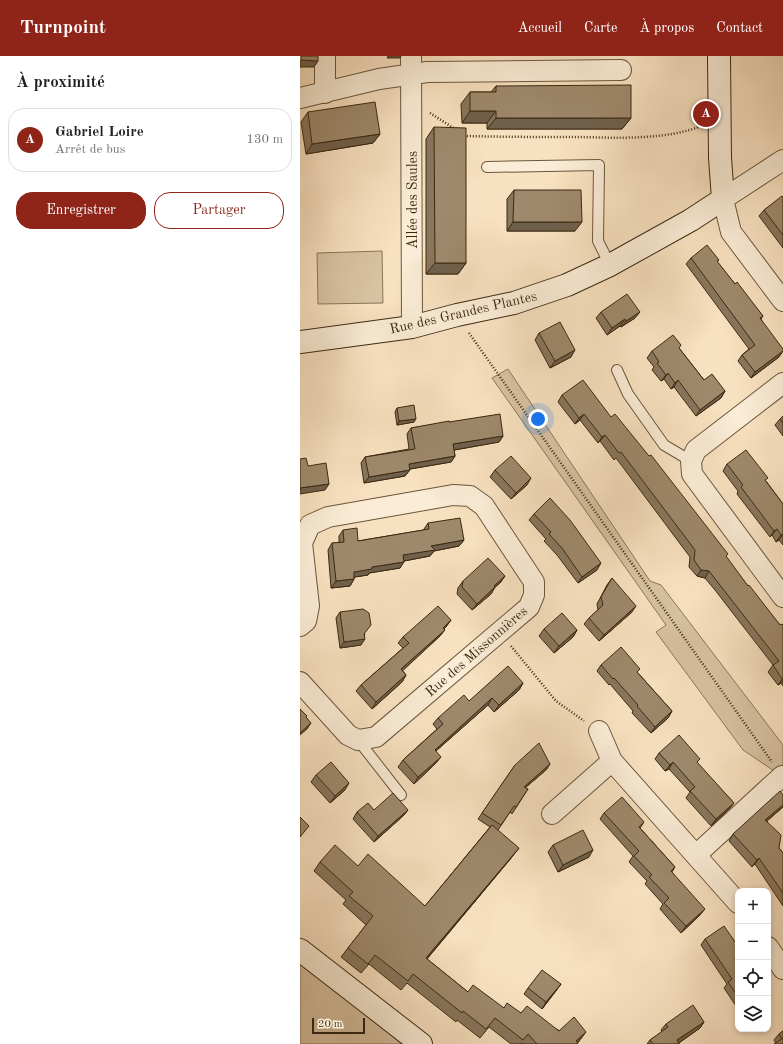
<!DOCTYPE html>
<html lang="fr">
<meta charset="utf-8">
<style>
:root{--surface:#fff;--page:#f2f2f2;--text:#202124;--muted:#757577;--line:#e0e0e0;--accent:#8f2418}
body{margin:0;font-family:"Old Standard TT",serif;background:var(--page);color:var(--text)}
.controls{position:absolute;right:12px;bottom:12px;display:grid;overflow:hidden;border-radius:8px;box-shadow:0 2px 6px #0003}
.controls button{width:36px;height:36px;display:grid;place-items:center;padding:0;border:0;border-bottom:1px solid var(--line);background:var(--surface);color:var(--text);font:20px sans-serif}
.scale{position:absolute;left:12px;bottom:10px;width:53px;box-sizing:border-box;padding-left:4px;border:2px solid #3c2910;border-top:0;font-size:11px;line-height:14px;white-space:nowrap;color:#3c2910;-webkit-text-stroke:3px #faecd6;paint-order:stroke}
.you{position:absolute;left:238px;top:363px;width:14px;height:14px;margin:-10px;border:3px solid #fff;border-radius:50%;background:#1a73e8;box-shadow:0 0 0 6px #1a73e833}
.badge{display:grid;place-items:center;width:26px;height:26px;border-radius:50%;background:var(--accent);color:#fff;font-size:13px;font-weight:700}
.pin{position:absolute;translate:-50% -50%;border:2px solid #fff;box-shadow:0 1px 4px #0006}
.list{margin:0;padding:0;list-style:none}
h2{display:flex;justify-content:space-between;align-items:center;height:52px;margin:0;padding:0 16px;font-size:17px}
h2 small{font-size:13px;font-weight:400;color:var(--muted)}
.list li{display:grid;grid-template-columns:26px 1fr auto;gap:12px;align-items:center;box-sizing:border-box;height:64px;margin:0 8px 8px;padding:0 8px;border:1px solid var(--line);border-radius:16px}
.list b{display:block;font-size:15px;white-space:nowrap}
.list p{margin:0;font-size:13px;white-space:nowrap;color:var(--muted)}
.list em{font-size:13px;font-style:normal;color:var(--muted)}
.actions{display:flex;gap:8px;padding:12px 16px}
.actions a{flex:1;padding:9px 0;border:1px solid var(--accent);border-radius:16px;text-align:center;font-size:14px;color:var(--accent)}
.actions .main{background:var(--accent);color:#fff}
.icon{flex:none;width:22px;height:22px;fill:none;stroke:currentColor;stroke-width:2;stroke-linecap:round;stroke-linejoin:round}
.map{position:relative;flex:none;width:483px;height:988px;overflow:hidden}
header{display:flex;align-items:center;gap:24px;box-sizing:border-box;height:56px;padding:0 20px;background:var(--accent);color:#fff}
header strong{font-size:19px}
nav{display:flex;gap:22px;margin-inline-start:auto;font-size:14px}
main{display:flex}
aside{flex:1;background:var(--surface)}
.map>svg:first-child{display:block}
.green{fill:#d8c2a2;stroke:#8a7659}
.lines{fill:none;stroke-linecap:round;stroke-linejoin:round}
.lane-casing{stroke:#6b573c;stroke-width:12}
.street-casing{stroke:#6b573c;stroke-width:22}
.secondary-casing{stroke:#3c2910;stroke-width:24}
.path{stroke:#3c2910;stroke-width:2.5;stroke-dasharray:1 2;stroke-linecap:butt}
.lane{stroke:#faecd6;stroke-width:10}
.street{stroke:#faecd6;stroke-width:20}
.secondary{stroke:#faecd6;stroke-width:22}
.wall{fill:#88765d;stroke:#3c2910}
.shaded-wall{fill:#6f604c;stroke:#3c2910}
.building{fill:#9e896c;stroke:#3c2910}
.labels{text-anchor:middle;stroke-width:4;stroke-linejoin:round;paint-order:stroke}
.street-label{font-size:14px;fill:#3c2910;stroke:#faecd6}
</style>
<header>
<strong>Turnpoint</strong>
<nav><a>Accueil</a><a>Carte</a><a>À propos</a><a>Contact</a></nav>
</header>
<main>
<aside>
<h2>À proximité<small></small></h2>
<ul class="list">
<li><span class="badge">A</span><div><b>Gabriel Loire</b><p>Arrêt de bus</p></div><em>130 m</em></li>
</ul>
<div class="actions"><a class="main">Enregistrer</a><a>Partager</a></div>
</aside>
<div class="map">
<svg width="483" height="988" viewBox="0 0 483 988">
<rect width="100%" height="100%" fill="#f8e1c0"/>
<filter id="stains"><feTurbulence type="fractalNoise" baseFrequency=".005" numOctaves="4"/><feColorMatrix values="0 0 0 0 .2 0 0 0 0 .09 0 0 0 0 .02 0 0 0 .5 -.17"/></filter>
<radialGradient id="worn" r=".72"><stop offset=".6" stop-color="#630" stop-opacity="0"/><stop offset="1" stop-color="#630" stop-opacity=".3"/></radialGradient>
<path class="green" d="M 82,195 L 83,247 L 18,248 L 17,197 Z
M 208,313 L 350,525 L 361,529 L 483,689 L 483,721 L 443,694 L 356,576 L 366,569 L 192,322 Z
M 0,898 L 101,988 L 0,988 Z"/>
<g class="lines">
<g class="lane-casing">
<path id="lane" d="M 187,111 L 299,109 L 298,185 L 310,209
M 317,314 L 328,338 L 364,389 L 391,405
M 58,684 L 101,739"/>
</g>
<g class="street-casing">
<path id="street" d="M 111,0 L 112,271
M 25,37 L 25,0
M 0,42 L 79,23 L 127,16 L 321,14
M 483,104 L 423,143 L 431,176 L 483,245
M 483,327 L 396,394 L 391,405 L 392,418 L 483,541
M 0,570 L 6,565 L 9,550 L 2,487 L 10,469 L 28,461 L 153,439 L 170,440 L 184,450 L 234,526 L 234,539 L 229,551 L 76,681 L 58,684 L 48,679 L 0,626
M 299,675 L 312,705 L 438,847
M 252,758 L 312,705
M 396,799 L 482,720
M 468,891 L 483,913"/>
</g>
<g class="secondary-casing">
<path id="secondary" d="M 0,286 L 112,271 L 157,259 L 214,247 L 267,229 L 310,209 L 391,164 L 423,143 L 420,102 L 419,0
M 0,894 L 121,988"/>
</g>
<path class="path" d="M 130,57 L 155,73
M 164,79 L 167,80 C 204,81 242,81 280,81 C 317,82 367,84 401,70
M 169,277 L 472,706
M 211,590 L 256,645 L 284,665"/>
<use href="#lane" class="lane"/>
<use href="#street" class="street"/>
<use href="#secondary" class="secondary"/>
</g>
<path class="wall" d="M 196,30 L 331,62 L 322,73 L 187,73 L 187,67 L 162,67 L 161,48 L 170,36 L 191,36 Z
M 8,56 L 80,78 L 73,87 L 6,98 L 1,66 Z
M 134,71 L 166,207 L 158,218 L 126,218 L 126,83 Z
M 214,134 L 275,175 L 207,175 L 207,143 Z
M 483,141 L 483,192 L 459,160 L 464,154 Z
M 391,202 L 419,204 L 417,206 L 435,228 L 463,260 L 461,263 L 479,301 L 451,322 L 438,305 L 442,299 L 449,293 L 386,208 Z
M 301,256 L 335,262 L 321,271 L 320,270 L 307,279 L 296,262 Z
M 239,277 L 271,301 L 250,312 L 235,284 Z
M 379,292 L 404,324 L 425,335 L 421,342 L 396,360 L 374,331 L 371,333 L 364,323 L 361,325 L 352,314 L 354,311 L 347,302 L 352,295 Z
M 262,339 L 311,361 L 426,501 L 448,530 L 480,569 L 483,569 L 483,630 L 481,627 L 478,629 L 468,616 L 473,609 L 415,534 L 405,522 L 397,520 L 389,511 L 390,501 L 316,402 L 314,404 L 300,385 L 298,387 L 280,364 L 275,368 L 258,346 Z
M 97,352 L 114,366 L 97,369 L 95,356 Z
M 483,360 L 483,380 L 475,369 L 480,363 Z
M 149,366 L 203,380 L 199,386 L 154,394 L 155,400 L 151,406 L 110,413 L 105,420 L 64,427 L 61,407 L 65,401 L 109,393 L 107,378 L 111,372 Z
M 427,408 L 466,425 L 483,448 L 483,489 L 479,484 L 476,486 L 472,479 L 470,481 L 437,438 L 438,435 L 423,415 Z
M 195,414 L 227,429 L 211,443 L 190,421 Z
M 234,458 L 297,514 L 278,527 L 257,499 L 244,485 L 246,483 L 229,464 Z
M 128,467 L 164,484 L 159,490 L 134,495 L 130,500 L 104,505 L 100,512 L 69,517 L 68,519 L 54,521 L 54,523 L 50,530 L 31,532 L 28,494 L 32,487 L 39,487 L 39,480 L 43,474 L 58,485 L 124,474 L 124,473 Z
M 205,520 L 200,527 L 195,531 L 191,538 L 172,554 L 157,538 L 158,532 L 163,525 Z
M 312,522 L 332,556 L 299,585 L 284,568 L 289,562 L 298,554 L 297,548 L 307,529 Z
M 40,556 L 65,578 L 61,589 L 40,592 L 36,562 Z
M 151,564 L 144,573 L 140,580 L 102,614 L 106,619 L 102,626 L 72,653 L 56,635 L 61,629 L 103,592 L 98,587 L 103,581 Z
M 244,573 L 277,574 L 273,581 L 254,597 L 239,580 Z
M 301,609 L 338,617 L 372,655 L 368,662 L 351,677 L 332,657 L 333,655 L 310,628 L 309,629 L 297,615 Z
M 223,627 L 219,634 L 194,656 L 188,649 L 136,695 L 136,707 L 114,728 L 98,711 L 103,704 L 137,673 L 133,668 L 138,662 L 169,645 Z
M 359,697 L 397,707 L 434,747 L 429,753 L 411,770 L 386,742 L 390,736 L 369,713 L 365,715 L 355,703 Z
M 250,708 L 246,714 L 225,732 L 228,733 L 212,758 L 210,756 L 198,774 L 212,801 L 127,903 L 168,936 L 204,952 L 221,957 L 280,984 L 277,988 L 223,988 L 222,987 L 220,988 L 211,988 L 189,971 L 180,982 L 157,964 L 156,966 L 107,927 L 101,934 L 69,908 L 61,917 L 41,901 L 48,892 L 66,869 L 43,848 L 46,844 L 14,815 L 20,806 L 58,810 L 125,850 L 190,771 L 178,763 L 215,709 Z
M 16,719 L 45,734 L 30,747 L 11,726 Z
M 483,739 L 483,751 L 467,765 L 479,792 L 483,797 L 483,850 L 455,808 L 452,811 L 429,785 L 433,778 Z
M 74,754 L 108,754 L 103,760 L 74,786 L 53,763 L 57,756 Z
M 304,757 L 344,766 L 340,772 L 375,811 L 372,816 L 400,859 L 381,877 L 360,853 L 363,848 L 345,828 L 347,825 L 329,806 L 333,800 L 300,763 Z
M 253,789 L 289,801 L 258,816 L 248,796 Z
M 405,883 L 438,890 L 438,953 L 424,932 L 427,928 L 401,889 Z
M 261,928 L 242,953 L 224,938 L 228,932 Z
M 404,966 L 400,972 L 379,987 L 379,988 L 347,988 L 350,984 L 362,976 L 361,974 L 366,968 Z
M 483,975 L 483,988 L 476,987 L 474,984 L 479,978 Z"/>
<path class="shaded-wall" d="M 88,0 L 101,0 L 100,2 L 87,2 Z
M 1,4 L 18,5 L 14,11 L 0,11 L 0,6 Z
M 170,55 L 196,55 L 187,67 L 162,67 Z
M 196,62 L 331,62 L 322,73 L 187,73 Z
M 80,78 L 73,87 L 6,98 L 12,88 Z
M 213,166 L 282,166 L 275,175 L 207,175 Z
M 135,207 L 166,207 L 158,218 L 126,218 Z
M 340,256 L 335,262 L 321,271 L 326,265 Z
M 325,263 L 320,270 L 307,279 L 312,272 Z
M 275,294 L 271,301 L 250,312 L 255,305 Z
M 483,295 L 479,301 L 451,322 L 455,316 Z
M 368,317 L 364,323 L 361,325 L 366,319 Z
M 378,324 L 374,331 L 371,333 L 375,327 Z
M 425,335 L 421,342 L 396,360 L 400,354 Z
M 284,358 L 280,364 L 275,368 L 279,362 Z
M 116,363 L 114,366 L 97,369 L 99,365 Z
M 305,379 L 300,385 L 298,387 L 302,381 Z
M 203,380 L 199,386 L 149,395 L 153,388 Z
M 155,400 L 151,406 L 104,414 L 109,408 Z
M 110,414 L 105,420 L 64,427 L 69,421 Z
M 231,422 L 227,429 L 211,443 L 216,437 Z
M 29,428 L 25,434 L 0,438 L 0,432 Z
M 477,473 L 472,479 L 470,481 L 474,475 Z
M 483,478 L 479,484 L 476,486 L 481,479 Z
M 164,484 L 159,490 L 134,495 L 130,500 L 99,506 L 103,499 L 131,490 Z
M 104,506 L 100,512 L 69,517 L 68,519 L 49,522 L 54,516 L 72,511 Z
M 301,507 L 297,514 L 278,527 L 282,521 Z
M 401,514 L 409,515 L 405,522 L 397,520 Z
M 205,520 L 200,527 L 189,536 L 194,530 Z
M 54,523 L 50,530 L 31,532 L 36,525 Z
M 195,531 L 191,538 L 172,554 L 177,548 Z
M 336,550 L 332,556 L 299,585 L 304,579 Z
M 151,564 L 146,571 L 138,578 L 143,572 Z
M 145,574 L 140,580 L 97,620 L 101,613 Z
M 277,574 L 273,581 L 254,597 L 259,590 Z
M 65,583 L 61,589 L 40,592 L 44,586 Z
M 106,619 L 102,626 L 72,653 L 76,646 Z
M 483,622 L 483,624 L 481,627 L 478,629 Z
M 223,627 L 219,634 L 194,656 L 199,649 Z
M 192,642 L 188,649 L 130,700 L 135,694 Z
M 372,655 L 368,662 L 351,677 L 355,671 Z
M 11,667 L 7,673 L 0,679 L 0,677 Z
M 141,701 L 136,707 L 114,728 L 118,721 Z
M 373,706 L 369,713 L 365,715 L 370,709 Z
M 250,708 L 246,714 L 219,737 L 224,731 Z
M 49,727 L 45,734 L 30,747 L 35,740 Z
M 434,747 L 429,753 L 411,770 L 416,763 Z
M 483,749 L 483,751 L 461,770 L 465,764 Z
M 108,754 L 103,760 L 74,786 L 78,780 Z
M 219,792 L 212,801 L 120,911 L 126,902 Z
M 293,794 L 289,801 L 258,816 L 263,809 Z
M 459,802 L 455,808 L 452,811 L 457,804 Z
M 405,853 L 400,859 L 381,877 L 386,870 Z
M 261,928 L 256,935 L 242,953 L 246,946 Z
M 404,966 L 400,972 L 377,988 L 377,984 Z
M 286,976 L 280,984 L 276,988 L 276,985 Z"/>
<path class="building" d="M 1,0 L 18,0 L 18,5 L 1,4 Z
M 331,29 L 331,62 L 196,62 L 196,55 L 170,55 L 170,36 L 196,36 L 196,30 Z
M 75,46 L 80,78 L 12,88 L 8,56 Z
M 134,71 L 166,72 L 166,207 L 135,207 Z
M 214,134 L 281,134 L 282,166 L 213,166 Z
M 482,140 L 483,141 L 483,179 L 464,154 Z
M 407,189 L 419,204 L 417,205 L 435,228 L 437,226 L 463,260 L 460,262 L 483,293 L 483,295 L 455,316 L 442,299 L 455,289 L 391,202 Z
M 327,238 L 340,256 L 326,265 L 325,263 L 312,272 L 301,256 Z
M 260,266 L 275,294 L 255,305 L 239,277 Z
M 373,279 L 381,289 L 379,292 L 404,324 L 412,318 L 425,335 L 400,354 L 378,324 L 375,327 L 368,317 L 366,319 L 357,307 L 359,306 L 352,295 Z
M 283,324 L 311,361 L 315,358 L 349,400 L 351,399 L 428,498 L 426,500 L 448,530 L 449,529 L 480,569 L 482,568 L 483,569 L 483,622 L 482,623 L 473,609 L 479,605 L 409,515 L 401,514 L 394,504 L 395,494 L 321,396 L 319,397 L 305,379 L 302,381 L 284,358 L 279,362 L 262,339 Z
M 114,349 L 116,363 L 99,365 L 97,352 Z
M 200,358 L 203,380 L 153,388 L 155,400 L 109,408 L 110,414 L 69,421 L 65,401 L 115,393 L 111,372 L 149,365 L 149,366 Z
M 483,360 L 483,367 L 480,363 Z
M 446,394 L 468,422 L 465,424 L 483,448 L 483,478 L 481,479 L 477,473 L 474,475 L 441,431 L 443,429 L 427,408 Z
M 211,400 L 231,422 L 216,437 L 195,414 Z
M 6,402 L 8,410 L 26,407 L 29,428 L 0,432 L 0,403 Z
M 250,442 L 270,464 L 301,507 L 282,521 L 262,492 L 249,478 L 251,476 L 234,458 Z
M 160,462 L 164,484 L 131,490 L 135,494 L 103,499 L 104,506 L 72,511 L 72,513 L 54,516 L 54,523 L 36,525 L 32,487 L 44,486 L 43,474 L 57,472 L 58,485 L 129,473 L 128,467 Z
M 188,502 L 205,520 L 194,530 L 195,531 L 177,548 L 162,531 L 163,525 Z
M 312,522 L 336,550 L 304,579 L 289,562 L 303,549 L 301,541 Z
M 138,550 L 151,564 L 143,572 L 145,574 L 101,613 L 106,619 L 76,646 L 61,629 L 109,587 L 103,581 Z
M 63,553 L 69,557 L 71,569 L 64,578 L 65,583 L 44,586 L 40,556 Z
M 262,557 L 277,574 L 259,590 L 244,573 Z
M 321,591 L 340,613 L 337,616 L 372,655 L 355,671 L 337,650 L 338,649 L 314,622 L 313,623 L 301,609 Z
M 208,610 L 223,627 L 199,649 L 192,642 L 135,694 L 141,701 L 118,721 L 103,704 L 143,668 L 138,662 L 164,639 L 169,645 Z
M 0,653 L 7,660 L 6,661 L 11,667 L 0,677 Z
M 379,679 L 400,703 L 397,706 L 434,747 L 416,763 L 390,735 L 395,731 L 373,706 L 370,709 L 359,697 Z
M 239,687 L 250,708 L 224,731 L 228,733 L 216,751 L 214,750 L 201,769 L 182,757 L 215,709 Z
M 31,706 L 49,727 L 35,740 L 16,719 Z
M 480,735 L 483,739 L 483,749 L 465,764 L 481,779 L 479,792 L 483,797 L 483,837 L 459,802 L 457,804 L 433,778 Z
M 93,737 L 108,754 L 78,780 L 57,756 L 68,747 L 74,754 Z
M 322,741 L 344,766 L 339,771 L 375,811 L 371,815 L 405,853 L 386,870 L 364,847 L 369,842 L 349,821 L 352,819 L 334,800 L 339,795 L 304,757 Z
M 0,761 L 9,770 L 0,781 Z
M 192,769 L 219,792 L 126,902 L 168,936 L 173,929 L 204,952 L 207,947 L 221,957 L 227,950 L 259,975 L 274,961 L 286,976 L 276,985 L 278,987 L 276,988 L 237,988 L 228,978 L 223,984 L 195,962 L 186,973 L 163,955 L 162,957 L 113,918 L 108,925 L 75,899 L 68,908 L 48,892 L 73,860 L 49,840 L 53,836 L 20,806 L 35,789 L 58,810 L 68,798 L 125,850 Z
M 283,774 L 293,794 L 263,809 L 253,789 Z
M 424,870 L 438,890 L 438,940 L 428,926 L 432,923 L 405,883 Z
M 242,914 L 261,928 L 246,946 L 228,932 Z
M 393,949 L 404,966 L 377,984 L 379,988 L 353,988 L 350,984 L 368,971 L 366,968 Z
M 483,975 L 483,988 L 474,988 L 482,983 L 479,978 Z"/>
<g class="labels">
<g class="street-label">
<text transform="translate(112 144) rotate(-90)" y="5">Allée des Saules</text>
<text transform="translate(163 256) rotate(-13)" y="5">Rue des Grandes Plantes</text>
<text transform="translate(176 595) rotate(-41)" y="5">Rue des Missonnières</text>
</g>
</g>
<rect width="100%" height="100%" filter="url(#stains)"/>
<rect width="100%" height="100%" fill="url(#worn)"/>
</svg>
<div class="controls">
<button>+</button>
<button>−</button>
<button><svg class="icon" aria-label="locate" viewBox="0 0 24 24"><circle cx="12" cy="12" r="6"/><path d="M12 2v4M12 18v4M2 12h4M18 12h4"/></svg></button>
<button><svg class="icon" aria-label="layers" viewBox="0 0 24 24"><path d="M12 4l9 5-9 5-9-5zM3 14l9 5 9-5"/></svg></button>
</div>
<div class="scale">20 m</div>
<div class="you"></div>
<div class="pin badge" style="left:406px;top:58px">A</div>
</div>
</main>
